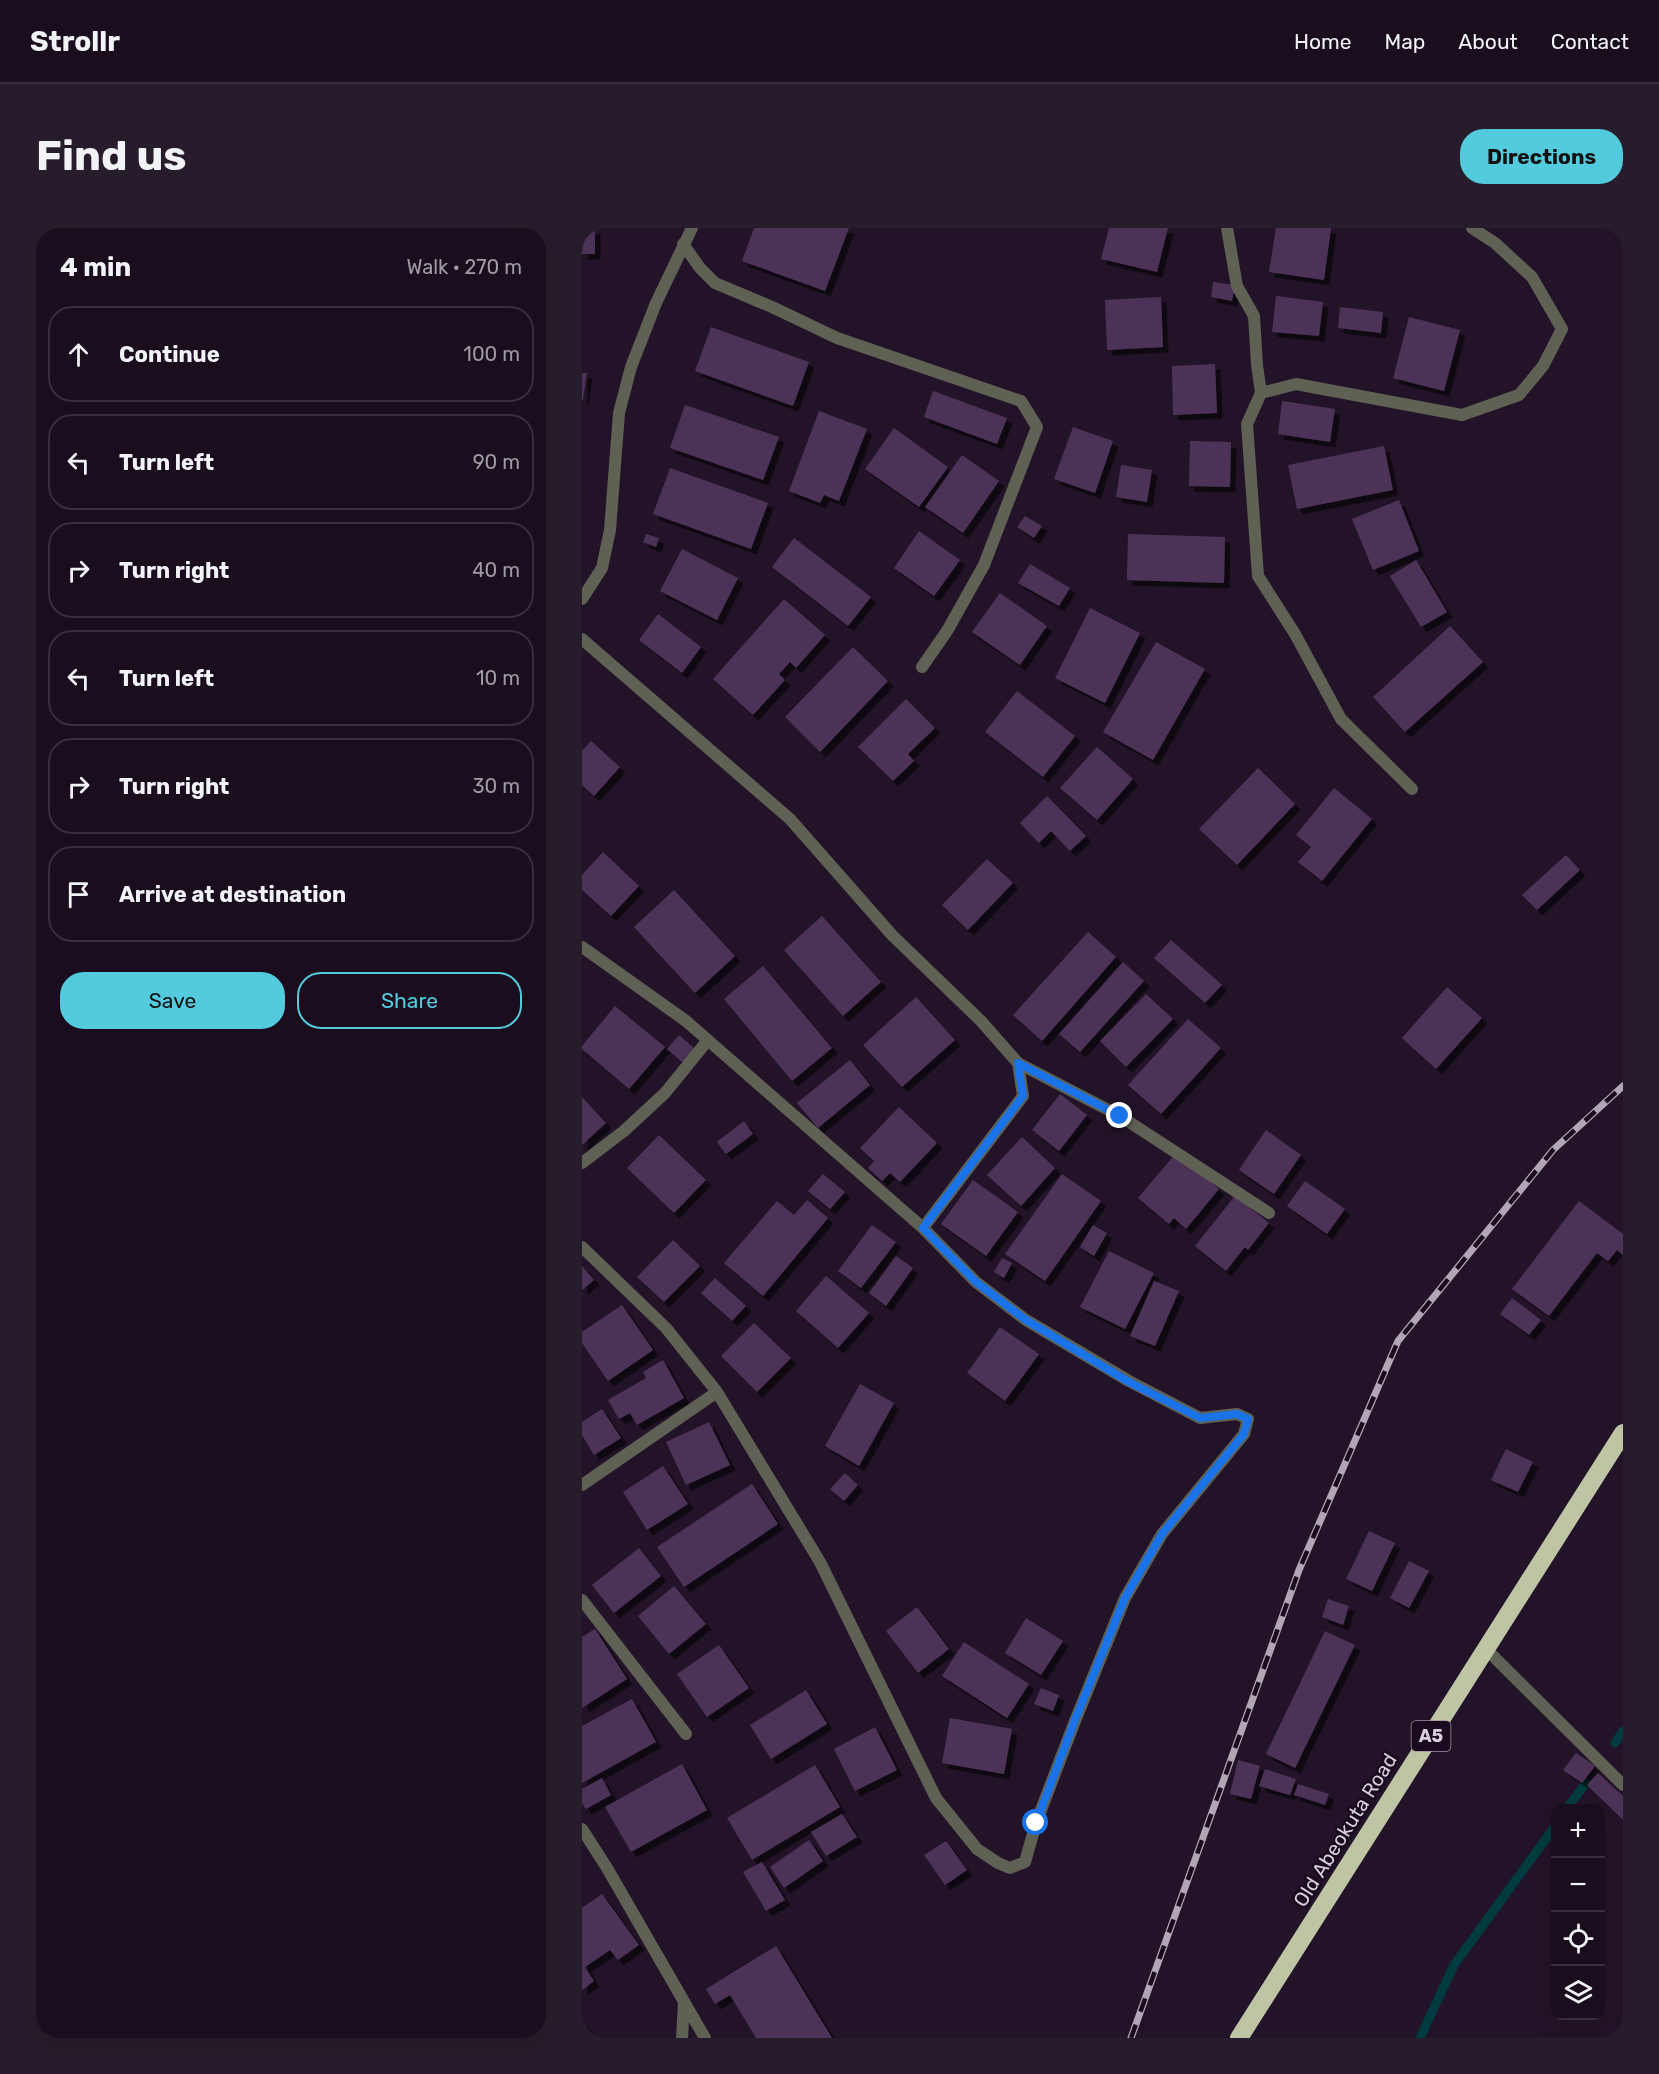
<!DOCTYPE html>
<meta charset="utf-8">
<style>
:root{--surface:#1a0e1e;--page:#271c2b;--text:#f1f3f6;--muted:#9f9ca4;--line:#382e3c;--accent:#54cadd}
body{margin:0;font-family:Rubik,sans-serif;background:var(--page);color:var(--text)}
.controls{position:absolute;right:18px;bottom:18px;display:grid;overflow:hidden;border-radius:12px;box-shadow:0 6px 24px #0002}
.controls button{width:54px;height:54px;display:grid;place-items:center;padding:0;border:0;border-bottom:2px solid var(--line);background:var(--surface);color:var(--text);font:30px sans-serif}
.stop{position:absolute;width:18px;height:18px;margin:-14px;border:4px solid #1a73e8;border-radius:50%;background:#fff}
.stop.end{background:#1a73e8;border-color:#fff;box-shadow:0 2px 6px #0008}
.list{margin:0;padding:0;list-style:none}
h2{display:flex;justify-content:space-between;align-items:center;height:78px;margin:0;padding:0 24px;font-size:26px}
h2 small{font-size:20px;font-weight:400;color:var(--muted)}
.list li{display:grid;grid-template-columns:39px 1fr auto;gap:18px;align-items:center;box-sizing:border-box;height:96px;margin:0 12px 12px;padding:0 12px;border:2px solid var(--line);border-radius:24px}
.list b{display:block;font-size:22px;white-space:nowrap}
.list em{font-size:20px;font-style:normal;color:var(--muted)}
.actions{display:flex;gap:12px;padding:18px 24px}
.actions a{flex:1;padding:14px 0;border:2px solid var(--accent);border-radius:24px;text-align:center;font-size:21px;color:var(--accent)}
.actions .main{background:var(--accent);color:#111}
.icon{flex:none;width:33px;height:33px;fill:none;stroke:currentColor;stroke-width:2;stroke-linecap:round;stroke-linejoin:round}
.map{position:relative;flex:none;width:1041px;height:1810px;overflow:hidden;border-radius:24px}
header{display:flex;align-items:center;gap:36px;box-sizing:border-box;height:84px;padding:0 30px;background:var(--surface);border-bottom:2px solid var(--line)}
header strong{font-size:28px}
nav{display:flex;gap:33px;margin-inline-start:auto;font-size:21px}
.intro{display:flex;align-items:center;justify-content:space-between;box-sizing:border-box;height:144px;padding:0 36px}
h1{margin:0;font-size:42px}
.button{padding:15px 27px;border-radius:24px;background:var(--accent);color:#111;font-size:21px;font-weight:700}
main{display:flex;gap:36px;padding:0 36px}
aside{flex:1;background:var(--surface);border-radius:24px;box-shadow:0 6px 24px #0002}
.map>svg:first-child{display:block}
.lines{fill:none;stroke-linecap:round;stroke-linejoin:round}
.stream{stroke:#003c3f;stroke-width:9}
.building{fill:#4e3358;filter:url(#shadow)}
.street{stroke:#5e6154;stroke-width:12}
.highway{stroke:#bdc5a4;stroke-width:18}
.rail-casing{stroke:#b2a6b5;stroke-width:7}
.rail{stroke:#190a1f;stroke-width:4.5;stroke-dasharray:14;stroke-linecap:butt}
.route{stroke:#1a73e8;stroke-width:8}
.labels{text-anchor:middle;stroke-width:5;stroke-linejoin:round;paint-order:stroke}
.shield{fill:#190a1f;stroke:#9f93a3;stroke-width:1.5}
.shield-label{font-size:18px;font-weight:bold;fill:#d9cedc}
.street-label{font-size:20px;fill:#d9cedc;stroke:#190a1f}
</style>
<header>
<strong>Strollr</strong>
<nav><a>Home</a><a>Map</a><a>About</a><a>Contact</a></nav>
</header>
<div class="intro"><h1>Find us</h1><a class="button">Directions</a></div>
<main>
<aside>
<h2>4 min<small>Walk · 270 m</small></h2>
<ul class="list">
<li><svg class="icon" aria-label="ahead" viewBox="0 0 24 24"><path d="M12 20V5M6 11l6-6 6 6"/></svg><div><b>Continue</b></div><em>100 m</em></li>
<li><svg class="icon" aria-label="left" viewBox="0 0 24 24"><path d="M17 20v-9H6M10 6l-5 5 5 5"/></svg><div><b>Turn left</b></div><em>90 m</em></li>
<li><svg class="icon" aria-label="right" viewBox="0 0 24 24"><path d="M7 20v-9h11M14 6l5 5-5 5"/></svg><div><b>Turn right</b></div><em>40 m</em></li>
<li><svg class="icon" aria-label="left" viewBox="0 0 24 24"><path d="M17 20v-9H6M10 6l-5 5 5 5"/></svg><div><b>Turn left</b></div><em>10 m</em></li>
<li><svg class="icon" aria-label="right" viewBox="0 0 24 24"><path d="M7 20v-9h11M14 6l5 5-5 5"/></svg><div><b>Turn right</b></div><em>30 m</em></li>
<li><svg class="icon" aria-label="arrive" viewBox="0 0 24 24"><path d="M6 21V4h12l-3 4 3 4H6"/></svg><div><b>Arrive at destination</b></div></li>
</ul>
<div class="actions"><a class="main">Save</a><a>Share</a></div>
</aside>
<div class="map">
<svg width="1041" height="1810" viewBox="0 0 1041 1810">
<defs>
<filter id="shadow"><feDropShadow dx="5.5" dy="5.5" stdDeviation="0" flood-color="#0009"/></filter>
</defs>
<rect width="100%" height="100%" fill="#231328"/>
<g class="lines">
<path class="stream" d="M 1033,1515 L 1041,1503
M 985,1580 L 1004,1555
M 838,1810 L 872,1737 L 974,1597"/>
</g>
<path class="building" d="M 172,0 L 267,0 L 243,63 L 160,33 Z
M 527,0 L 586,0 L 575,44 L 519,31 Z
M 694,0 L 749,0 L 742,52 L 687,44 Z
M 0,1 L 13,1 L 13,26 L 0,26 Z
M 631,54 L 653,57 L 650,73 L 629,69 Z
M 694,68 L 741,74 L 737,108 L 690,104 Z
M 579,69 L 581,119 L 525,122 L 523,72 Z
M 758,79 L 801,84 L 799,105 L 756,100 Z
M 827,89 L 878,102 L 862,163 L 811,150 Z
M 129,99 L 227,134 L 211,178 L 113,143 Z
M 633,136 L 635,185 L 591,187 L 590,138 Z
M 0,145 L 5,145 L 1,172 L 0,172 Z
M 351,163 L 425,190 L 415,216 L 342,189 Z
M 700,173 L 753,181 L 748,214 L 696,206 Z
M 103,177 L 197,209 L 181,252 L 88,220 Z
M 237,183 L 285,201 L 257,273 L 242,267 L 238,275 L 207,263 Z
M 491,199 L 531,213 L 513,265 L 472,251 Z
M 312,200 L 366,239 L 337,279 L 283,241 Z
M 608,213 L 649,214 L 648,259 L 607,258 Z
M 802,218 L 811,262 L 715,281 L 706,237 Z
M 380,227 L 417,253 L 381,305 L 343,279 Z
M 539,237 L 570,242 L 565,274 L 534,269 Z
M 88,240 L 186,275 L 169,321 L 71,286 Z
M 817,272 L 837,323 L 791,342 L 770,291 Z
M 443,288 L 460,298 L 452,310 L 435,299 Z
M 337,303 L 378,332 L 352,368 L 312,340 Z
M 64,306 L 77,310 L 74,319 L 61,314 Z
M 546,306 L 643,309 L 642,355 L 545,352 Z
M 212,310 L 289,369 L 266,398 L 190,339 Z
M 100,321 L 156,350 L 135,392 L 78,363 Z
M 834,332 L 865,384 L 839,399 L 808,348 Z
M 448,336 L 488,360 L 477,378 L 436,355 Z
M 418,365 L 465,398 L 438,437 L 390,404 Z
M 202,371 L 243,407 L 214,440 L 208,434 L 197,446 L 203,452 L 171,487 L 131,451 Z
M 508,380 L 558,405 L 523,475 L 473,450 Z
M 76,386 L 119,419 L 100,445 L 57,412 Z
M 868,398 L 901,434 L 823,504 L 791,469 Z
M 574,414 L 623,441 L 571,532 L 521,504 Z
M 271,419 L 306,453 L 238,524 L 203,489 Z
M 435,463 L 493,508 L 461,549 L 403,504 Z
M 324,471 L 353,500 L 326,526 L 332,533 L 311,553 L 276,519 Z
M 9,513 L 38,539 L 12,568 L 0,557 L 0,523 Z
M 515,519 L 551,551 L 515,592 L 478,560 Z
M 676,540 L 713,576 L 655,637 L 617,601 Z
M 752,560 L 790,591 L 740,653 L 716,634 L 729,619 L 714,607 Z
M 465,568 L 504,608 L 488,623 L 469,603 L 457,615 L 438,595 Z
M 21,624 L 57,658 L 29,688 L 0,662 L 0,647 Z
M 984,627 L 998,642 L 955,682 L 940,667 Z
M 405,631 L 431,655 L 386,702 L 360,677 Z
M 92,662 L 153,728 L 113,765 L 52,699 Z
M 240,688 L 299,754 L 261,788 L 202,722 Z
M 506,704 L 534,729 L 460,813 L 431,787 Z
M 589,712 L 640,757 L 623,775 L 572,730 Z
M 541,734 L 562,753 L 498,824 L 477,806 Z
M 181,738 L 250,820 L 210,853 L 142,771 Z
M 865,759 L 900,790 L 854,841 L 820,810 Z
M 564,766 L 591,791 L 544,839 L 518,813 Z
M 334,769 L 373,812 L 320,859 L 281,817 Z
M 33,778 L 83,819 L 47,861 L 0,821 L 0,818 Z
M 606,791 L 639,820 L 579,886 L 546,857 Z
M 97,807 L 113,821 L 101,835 L 85,821 Z
M 268,832 L 288,857 L 236,900 L 215,875 Z
M 478,866 L 505,887 L 477,923 L 450,902 Z
M 0,869 L 24,895 L 0,917 Z
M 317,879 L 355,915 L 318,954 L 308,945 L 300,953 L 286,940 L 292,933 L 278,920 Z
M 162,893 L 171,906 L 144,926 L 135,914 Z
M 684,902 L 719,927 L 692,966 L 657,942 Z
M 77,907 L 124,952 L 92,985 L 45,940 Z
M 440,909 L 473,940 L 439,978 L 405,947 Z
M 594,925 L 637,961 L 604,1001 L 592,990 L 587,996 L 556,970 Z
M 241,946 L 263,964 L 248,981 L 226,963 Z
M 480,946 L 519,973 L 463,1053 L 423,1026 Z
M 391,952 L 436,984 L 404,1028 L 359,996 Z
M 723,953 L 763,981 L 745,1006 L 705,978 Z
M 653,968 L 687,995 L 666,1022 L 663,1019 L 644,1043 L 613,1018 Z
M 225,972 L 246,990 L 181,1068 L 142,1035 L 195,973 L 212,987 Z
M 997,973 L 1041,1006 L 1041,1027 L 1035,1022 L 1026,1033 L 1015,1025 L 967,1088 L 930,1061 Z
M 290,997 L 314,1014 L 279,1060 L 256,1043 Z
M 511,997 L 525,1005 L 512,1028 L 498,1019 Z
M 91,1012 L 118,1038 L 82,1074 L 55,1049 Z
M 527,1023 L 572,1045 L 543,1101 L 498,1079 Z
M 314,1028 L 331,1040 L 304,1078 L 287,1065 Z
M 420,1030 L 430,1035 L 422,1050 L 412,1044 Z
M 0,1038 L 12,1052 L 0,1062 Z
M 244,1048 L 287,1085 L 256,1120 L 214,1083 Z
M 133,1050 L 164,1078 L 150,1093 L 119,1065 Z
M 572,1053 L 597,1063 L 573,1118 L 548,1108 Z
M 930,1070 L 959,1092 L 947,1107 L 918,1086 Z
M 40,1077 L 71,1122 L 26,1153 L 0,1115 L 0,1104 Z
M 172,1095 L 209,1130 L 175,1164 L 139,1128 Z
M 418,1099 L 457,1126 L 423,1173 L 385,1145 Z
M 81,1132 L 102,1170 L 55,1197 L 48,1185 L 37,1191 L 26,1172 L 64,1150 L 61,1144 Z
M 278,1156 L 312,1175 L 277,1238 L 243,1218 Z
M 20,1181 L 39,1210 L 12,1227 L 0,1207 L 0,1194 Z
M 127,1194 L 148,1237 L 104,1257 L 84,1214 Z
M 924,1221 L 951,1234 L 936,1264 L 909,1252 Z
M 81,1238 L 106,1276 L 65,1302 L 41,1264 Z
M 263,1245 L 276,1257 L 262,1273 L 248,1261 Z
M 170,1256 L 196,1296 L 102,1359 L 75,1319 Z
M 787,1303 L 813,1315 L 790,1363 L 764,1351 Z
M 57,1320 L 79,1348 L 32,1385 L 10,1357 Z
M 827,1333 L 847,1343 L 827,1380 L 808,1370 Z
M 92,1358 L 124,1396 L 87,1426 L 56,1388 Z
M 746,1371 L 767,1378 L 761,1397 L 740,1389 Z
M 335,1379 L 367,1421 L 336,1445 L 304,1403 Z
M 444,1390 L 481,1413 L 459,1447 L 423,1425 Z
M 13,1401 L 45,1451 L 0,1480 L 0,1409 Z
M 743,1403 L 773,1417 L 713,1540 L 684,1526 Z
M 382,1414 L 447,1456 L 425,1490 L 360,1448 Z
M 137,1417 L 167,1460 L 125,1489 L 95,1446 Z
M 459,1460 L 477,1467 L 471,1483 L 452,1476 Z
M 224,1462 L 245,1496 L 189,1531 L 168,1497 Z
M 50,1471 L 74,1514 L 0,1555 L 0,1498 Z
M 368,1490 L 430,1501 L 422,1546 L 360,1535 Z
M 293,1499 L 315,1542 L 273,1563 L 252,1521 Z
M 994,1525 L 1013,1538 L 1000,1555 L 981,1542 Z
M 656,1532 L 678,1538 L 669,1571 L 648,1566 Z
M 100,1536 L 125,1582 L 49,1624 L 23,1579 Z
M 233,1537 L 258,1579 L 170,1632 L 145,1590 Z
M 683,1541 L 714,1551 L 708,1567 L 677,1558 Z
M 1016,1545 L 1041,1568 L 1041,1592 L 1005,1557 Z
M 20,1550 L 29,1567 L 4,1581 L 0,1575 L 0,1561 Z
M 716,1556 L 747,1566 L 743,1577 L 712,1567 Z
M 260,1586 L 275,1609 L 244,1628 L 229,1604 Z
M 227,1612 L 241,1633 L 202,1660 L 188,1639 Z
M 364,1613 L 385,1642 L 363,1657 L 342,1627 Z
M 180,1634 L 203,1672 L 184,1683 L 161,1644 Z
M 20,1666 L 57,1717 L 36,1732 L 28,1722 L 3,1739 L 12,1753 L 0,1762 L 0,1680 Z
M 194,1718 L 250,1810 L 174,1810 L 148,1767 L 133,1776 L 124,1761 Z
M 0,1793 L 9,1806 L 4,1810 L 0,1810 Z"/>
<g class="lines">
<path class="street" d="M 645,0 L 655,58 L 672,88 L 675,137 L 679,165
M 101,16 L 118,40 L 133,55 L 190,79 L 255,110 L 439,173 L 455,199 L 402,337 L 365,403 L 340,439
M 0,371 L 20,340 L 28,302 L 37,185 L 49,139 L 74,75 L 110,0
M 0,411 L 208,591 L 310,707 L 399,793 L 436,835 L 441,868 L 341,1000
M 830,561 L 759,491 L 713,406 L 676,348 L 665,196 L 679,165 L 714,156 L 880,187 L 937,167 L 961,138 L 980,101 L 950,49 L 913,15 L 890,0
M 0,719 L 104,793 L 341,1000 L 394,1054 L 444,1092 L 547,1153 L 618,1190 L 655,1186 L 666,1191 L 662,1206 L 580,1306 L 543,1370 L 493,1493 L 454,1595 L 443,1634 L 428,1640 L 416,1635 L 395,1621 L 354,1570 L 238,1334 L 135,1164 L 84,1100 L 0,1019
M 436,835 L 538,888 L 687,985
M 0,935 L 42,903 L 83,865 L 126,812
M 0,1257 L 135,1164
M 0,1372 L 104,1506
M 904,1421 L 1041,1557
M 0,1601 L 25,1640 L 123,1810
M 100,1810 L 102,1775"/>
<path class="highway" d="M 657,1810 L 1041,1205"/>
<g class="rail-casing">
<path id="rail" d="M 549,1810 L 717,1342 L 816,1113 L 971,922 L 1041,858"/>
</g>
<use href="#rail" class="rail"/>
</g>
<g class="lines">
<path class="route" d="M 454,1595 L 493,1492 L 543,1370 L 580,1306 L 662,1206 L 666,1191 L 655,1186 L 618,1190 L 547,1154 L 444,1092 L 394,1054 L 341,1000 L 441,868 L 436,835 L 538,888"/>
</g>
<g class="labels">
<rect class="shield" x="829.5" y="1493" width="39" height="30" rx="4.5"/>
<g class="shield-label">
<text x="849" y="1514">A5</text>
</g>
<g class="street-label">
<text transform="translate(763 1602) rotate(-58)" y="7">Old Abeokuta Road</text>
</g>
</g>
</svg>
<div class="controls">
<button>+</button>
<button>−</button>
<button><svg class="icon" aria-label="locate" viewBox="0 0 24 24"><circle cx="12" cy="12" r="6"/><path d="M12 2v4M12 18v4M2 12h4M18 12h4"/></svg></button>
<button><svg class="icon" aria-label="layers" viewBox="0 0 24 24"><path d="M12 4l9 5-9 5-9-5zM3 14l9 5 9-5"/></svg></button>
</div>
<div class="stop" style="left:454px;top:1595px"></div>
<div class="stop end" style="left:538px;top:888px"></div>
</div>
</main>
